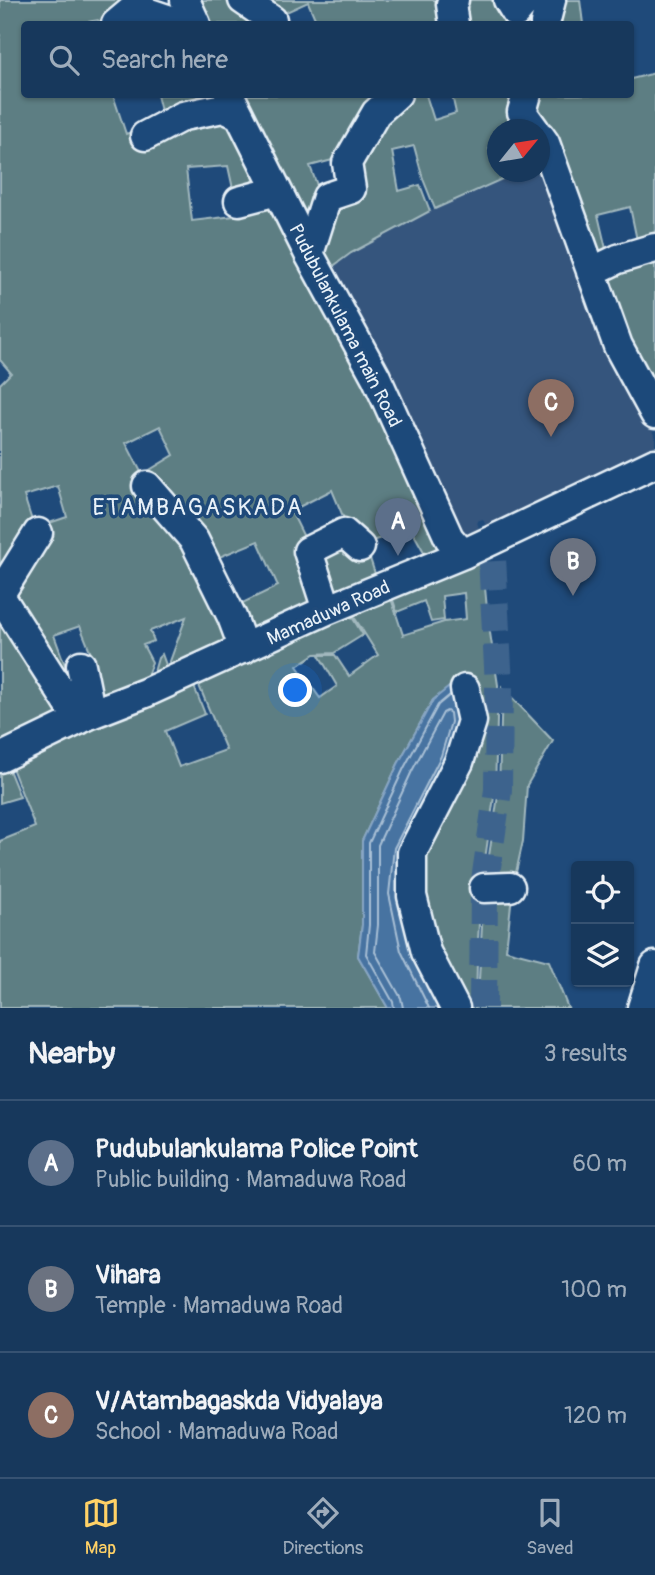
<!DOCTYPE html>
<meta charset="utf-8">
<style>
:root{--surface:#17385c;--page:#203f62;--text:#f1f3f6;--muted:#9eacbb;--line:#365272;--accent:#ffd166}
body{margin:0;font-family:Pangolin,sans-serif;background:var(--page);color:var(--text)}
.controls{position:absolute;right:21px;bottom:21px;display:grid;overflow:hidden;border-radius:7px;box-shadow:0 2px 5px #0004}
.controls button{width:63px;height:63px;display:grid;place-items:center;padding:0;border:0;border-bottom:2px solid var(--line);background:var(--surface);color:var(--text);font:35px sans-serif}
.compass{position:absolute;left:487px;top:119px;width:63px;height:63px;border-radius:50%;background:var(--surface);box-shadow:0 2px 5px #0004;rotate:60deg}
.you{position:absolute;left:296px;top:691px;width:24px;height:24px;margin:-18px;border:5px solid #fff;border-radius:50%;background:#1a73e8;box-shadow:0 0 0 10px #1a73e833}
.badge{display:grid;place-items:center;width:46px;height:46px;border-radius:50%;background:var(--accent);color:#fff;font-size:23px;font-weight:700}
.pin{position:absolute;translate:-50% -58px;filter:drop-shadow(0 2px 4px #0008)}
.pin::after{content:'';position:absolute;top:37px;width:24px;height:21px;background:inherit;clip-path:polygon(0 0,100% 0,50% 100%)}
.list{margin:0;padding:0;list-style:none}
h2{display:flex;justify-content:space-between;align-items:center;height:91px;margin:0;padding:0 28px;font-size:30px}
h2 small{font-size:23px;font-weight:400;color:var(--muted)}
.list li{display:grid;grid-template-columns:46px 1fr auto;gap:21px;align-items:center;box-sizing:border-box;height:126px;padding:0 28px;border-top:2px solid var(--line)}
.list b{display:block;font-size:26px;white-space:nowrap}
.list p{margin:0;font-size:23px;white-space:nowrap;color:var(--muted)}
.list em{font-size:23px;font-style:normal;color:var(--muted)}
.icon{flex:none;width:38px;height:38px;fill:none;stroke:currentColor;stroke-width:2;stroke-linecap:round;stroke-linejoin:round}
.map{position:relative;flex:none;width:655px;height:1008px;overflow:hidden}
.search{position:absolute;background:var(--surface);box-shadow:0 2px 5px #0004;left:21px;right:21px;top:21px;height:77px;display:flex;align-items:center;gap:18px;box-sizing:border-box;padding:0 24px;border-radius:7px;color:var(--muted);font-size:26px}
.sheet{height:469px;background:var(--surface)}
nav{display:flex;justify-content:space-around;align-items:center;box-sizing:border-box;height:98px;border-top:2px solid var(--line);background:var(--surface);font-size:19px;color:var(--muted)}
nav a{display:grid;justify-items:center;gap:4px}
nav .on{color:var(--accent)}
.map>svg:first-child{display:block}
.built{fill:#34557d}
.green{fill:#5d7e83;stroke:#a2b8be;stroke-width:2}
.water{fill:#4773a1;stroke:#87a5c4;stroke-width:2}
.lines{fill:none;stroke-linecap:round;stroke-linejoin:round}
.shore{stroke:#a8bfd5;stroke-width:2}
.minor-tunnel{stroke:#3d638d;stroke-width:28;stroke-dasharray:28 14;stroke-linecap:butt}
.minor-casing{stroke:#e8f1f8;stroke-width:33}
.minor{stroke:#1f4a7a;stroke-width:28}
.labels{text-anchor:middle;stroke-width:7;stroke-linejoin:round;paint-order:stroke}
.street-label{font-size:19px;fill:#e8f1f8;stroke:#1f4a7a}
.quarter-label{font-size:23px;letter-spacing:2px;fill:#e8f1f8;stroke:#1f4a7a}
</style>
<div class="map">
<svg width="655" height="1008" viewBox="0 0 655 1008">
<rect width="100%" height="100%" fill="#1f4a7a"/>
<filter id="ink" filterUnits="userSpaceOnUse"><feTurbulence type="fractalNoise" baseFrequency=".0143" numOctaves="2"/><feDisplacementMap in="SourceGraphic" scale="14" xChannelSelector="R" yChannelSelector="G"/><feConvolveMatrix kernelMatrix="1 2 1 2 8 2 1 2 1" color-interpolation-filters="sRGB"/></filter>
<g filter="url(#ink)">
<path class="built" d="M 540,162 L 613,348 L 655,437 L 655,453 L 490,536 L 483,519 L 477,521 L 481,537 L 455,549 L 324,273 L 351,253 L 450,201 L 518,172 L 540,172 Z"/>
<path class="green" d="M 0,0 L 132,0 L 109,24 L 100,24 L 98,20 L 75,24 L 24,24 L 24,94 L 113,95 L 126,134 L 139,129 L 224,112 L 271,188 L 235,198 L 228,166 L 186,169 L 192,221 L 234,216 L 237,205 L 276,195 L 449,553 L 428,559 L 411,529 L 365,543 L 378,583 L 328,606 L 312,553 L 347,526 L 332,490 L 291,511 L 307,543 L 324,609 L 244,642 L 234,607 L 278,586 L 258,541 L 207,562 L 149,483 L 148,471 L 174,455 L 160,426 L 126,443 L 141,472 L 142,485 L 191,541 L 240,646 L 150,686 L 158,658 L 162,654 L 166,665 L 169,664 L 186,617 L 150,631 L 154,641 L 143,645 L 152,662 L 142,690 L 94,709 L 92,656 L 80,626 L 54,635 L 65,665 L 77,661 L 87,710 L 5,596 L 40,526 L 67,517 L 58,486 L 24,496 L 35,530 L 0,585 L 0,384 L 11,373 L 0,360 Z
M 189,0 L 237,0 L 277,24 L 201,24 Z
M 251,0 L 448,0 L 449,24 L 315,24 L 317,23 L 308,2 L 280,15 Z
M 457,0 L 531,0 L 544,24 L 457,24 Z
M 558,0 L 580,0 L 583,24 L 551,24 Z
M 655,73 L 655,245 L 639,250 L 630,207 L 598,215 L 606,249 L 633,245 L 594,267 L 531,95 L 630,94 L 631,79 Z
M 157,95 L 225,95 L 163,119 Z
M 234,95 L 390,95 L 336,159 L 310,166 L 321,196 L 310,244 Z
M 405,95 L 426,95 L 434,120 L 456,113 L 452,95 L 522,95 L 527,129 L 498,130 L 497,145 L 489,149 L 498,172 L 518,172 L 435,209 L 423,179 L 414,146 L 392,151 L 399,191 L 420,185 L 430,211 L 351,253 L 324,273 L 314,255 L 350,162 Z
M 655,254 L 655,417 L 597,274 Z
M 481,544 L 488,620 L 498,685 L 495,790 L 481,887 L 477,959 L 476,1008 L 457,1008 L 416,896 L 433,700 L 398,764 L 362,841 L 362,925 L 358,956 L 388,1008 L 0,1008 L 0,841 L 35,827 L 9,760 L 191,679 L 205,714 L 165,731 L 179,767 L 226,750 L 195,676 L 344,604 L 363,635 L 334,653 L 315,654 L 297,666 L 320,698 L 337,686 L 319,655 L 335,655 L 349,676 L 378,655 L 346,604 L 387,586 L 403,635 L 444,622 L 466,619 L 464,593 L 442,596 L 444,620 L 431,622 L 424,601 L 397,612 L 389,588 Z
M 0,603 L 74,719 L 0,752 Z
M 502,687 L 553,741 L 527,785 L 523,841 L 513,886 L 506,950 L 549,961 L 568,1008 L 479,1008 L 479,980 L 484,889 L 499,789 Z
M 5,760 L 20,797 L 0,803 L 0,763 Z"/>
<path class="water" d="M 459,679 L 468,723 L 409,853 L 446,1008 L 388,1008 L 358,956 L 362,925 L 362,841 L 398,764 L 433,700 Z"/>
<g class="lines">
<path class="shore" d="M 394,1008 L 393,1002 L 366,954 L 369,925 L 369,843 L 404,768 L 438,705 L 450,695
M 403,1008 L 401,998 L 375,952 L 378,925 L 378,845 L 412,771 L 443,713 L 447,711 L 450,713 L 451,722 L 441,756 L 394,848 L 389,894 L 401,951 L 429,1008"/>
<path class="minor-tunnel" d="M 483,1008 L 484,888 L 498,790 L 499,685 L 491,540"/>
<g class="minor-casing">
<path id="minor" d="M 185,0 L 196,24
M 243,0 L 272,20
M 454,0 L 451,4 L 454,24
M 508,0 L 516,13 L 527,0
M 116,24 L 135,8 L 182,24
M 545,24 L 551,0
M 229,94 L 309,254 L 376,377 L 449,538 L 463,554
M 527,94 L 522,112 L 535,130
M 145,136 L 183,116 L 223,108 L 239,115
M 540,136 L 545,143 L 618,346 L 655,414
M 239,201 L 277,191
M 309,254 L 327,197 L 351,189 L 347,163 L 376,113 L 397,94
M 591,272 L 618,259 L 655,248
M 147,486 L 194,540 L 232,617 L 244,649
M 0,594 L 38,533
M 0,596 L 79,720
M 327,610 L 308,551 L 344,533 L 360,547
M 81,665 L 91,714
M 0,758 L 91,714 L 145,693 L 327,610 L 463,554 L 655,463
M 484,888 L 510,887
M 455,1008 L 426,952 L 412,896 L 412,853 L 459,762 L 472,721 L 465,689
M 642,1008 L 655,966"/>
</g>
<use href="#minor" class="minor"/>
</g>
</g>
<g class="labels">
<g class="street-label">
<text transform="translate(346 325) rotate(63)" y="7">Pudubulankulama main Road</text>
<text transform="translate(328 612) rotate(-24)" y="7">Mamaduwa Road</text>
</g>
<g class="quarter-label">
<text x="198" y="515">ETAMBAGASKADA</text>
</g>
</g>
</svg>
<div class="controls">
<button><svg class="icon" aria-label="locate" viewBox="0 0 24 24"><circle cx="12" cy="12" r="6"/><path d="M12 2v4M12 18v4M2 12h4M18 12h4"/></svg></button>
<button><svg class="icon" aria-label="layers" viewBox="0 0 24 24"><path d="M12 4l9 5-9 5-9-5zM3 14l9 5 9-5"/></svg></button>
</div>
<svg class="compass" viewBox="-18 -18 36 36"><path d="M0-13l5 13h-10z" fill="#e53935"/><path d="M0 13l5-13h-10z" fill="#9eacbb"/></svg>
<div class="you"></div>
<div class="pin badge" style="left:398px;top:556px;background:#5c6f8a">A</div>
<div class="pin badge" style="left:573px;top:596px;background:#6b7280">B</div>
<div class="pin badge" style="left:551px;top:437px;background:#8d6e63">C</div>
<div class="search"><svg class="icon" aria-label="search" viewBox="0 0 24 24"><circle cx="10" cy="10" r="6"/><path d="M15 15l6 6"/></svg>Search here</div>
</div>
<section class="sheet">
<h2>Nearby<small>3 results</small></h2>
<ul class="list">
<li><span class="badge" style="background:#5c6f8a">A</span><div><b>Pudubulankulama Police Point</b><p>Public building · Mamaduwa Road</p></div><em>60 m</em></li>
<li><span class="badge" style="background:#6b7280">B</span><div><b>Vihara</b><p>Temple · Mamaduwa Road</p></div><em>100 m</em></li>
<li><span class="badge" style="background:#8d6e63">C</span><div><b>V/Atambagaskda Vidyalaya</b><p>School · Mamaduwa Road</p></div><em>120 m</em></li>
</ul>
</section>
<nav>
<a class="on"><svg class="icon" aria-label="map" viewBox="0 0 24 24"><path d="M3 6l6-2 6 2 6-2v14l-6 2-6-2-6 2zM9 4v14M15 6v14"/></svg>Map</a>
<a><svg class="icon" aria-label="directions" viewBox="0 0 24 24"><path d="M12 3l9 9-9 9-9-9zM9 14v-3h6M13 9l2 2-2 2"/></svg>Directions</a>
<a><svg class="icon" aria-label="saved" viewBox="0 0 24 24"><path d="M7 4h10v16l-5-4-5 4z"/></svg>Saved</a>
</nav>
